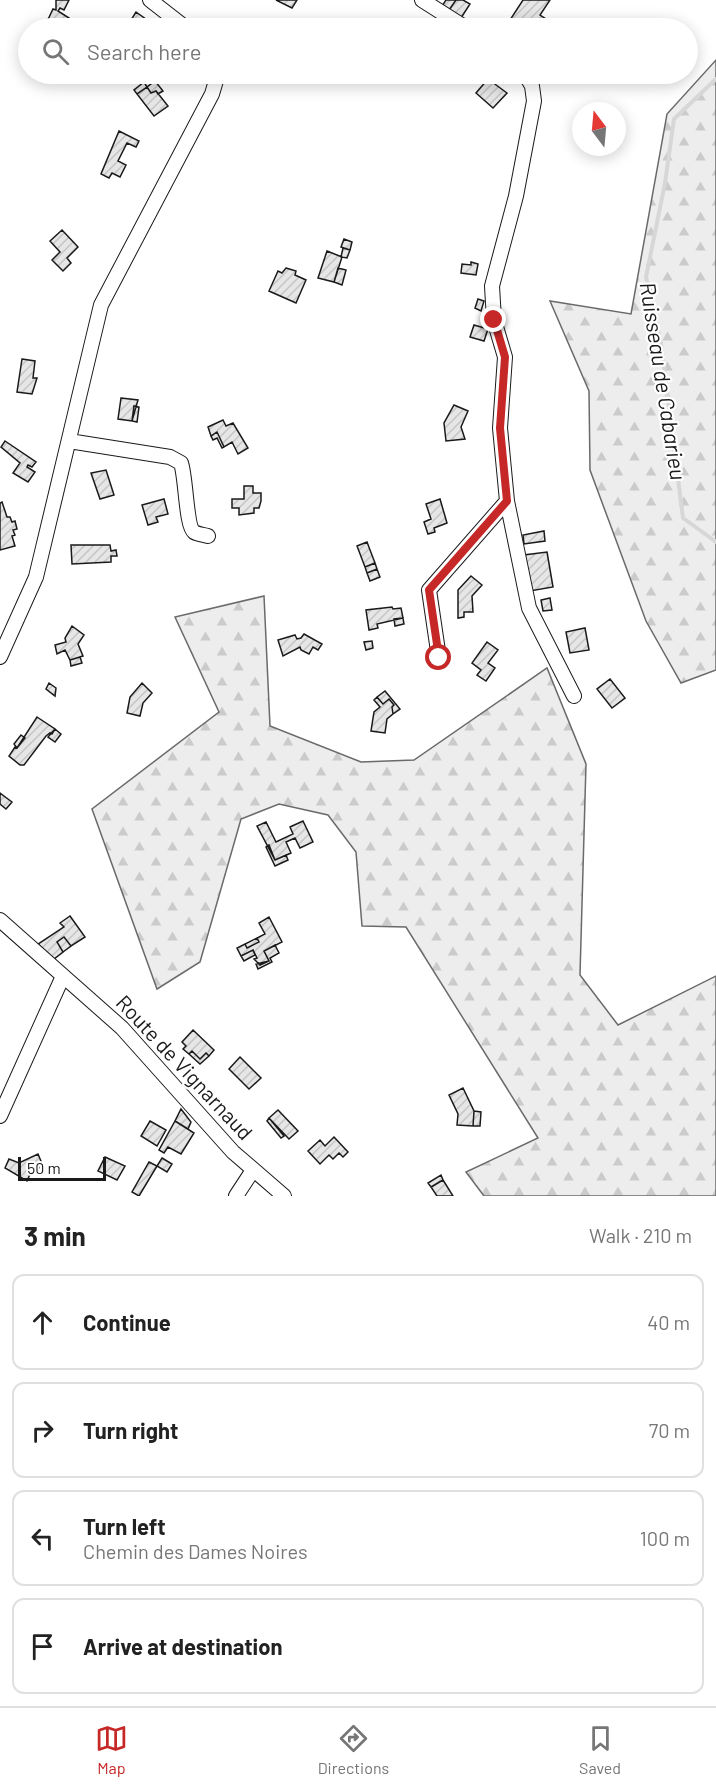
<!DOCTYPE html>
<meta charset="utf-8">
<style>
:root{--surface:#fff;--page:#f6f6f6;--text:#222;--muted:#767676;--line:#e0e0e0;--accent:#c62828}
body{margin:0;font-family:Barlow,sans-serif;background:var(--page);color:var(--text)}
.compass{position:absolute;left:572px;top:102px;width:54px;height:54px;border-radius:50%;background:var(--surface);box-shadow:0 3px 15px #0003;rotate:344deg}
.scale{position:absolute;left:18px;bottom:15px;width:88px;box-sizing:border-box;padding-left:6px;border:3px solid #1a1a1a;border-top:0;font-size:16px;line-height:21px;white-space:nowrap;color:#1a1a1a;-webkit-text-stroke:4px #fff;paint-order:stroke}
.stop{position:absolute;width:18px;height:18px;margin:-14px;border:4px solid #c62828;border-radius:50%;background:#fff}
.stop.end{background:#c62828;border-color:#fff;box-shadow:0 2px 6px #0008}
.list{margin:0;padding:0;list-style:none}
h2{display:flex;justify-content:space-between;align-items:center;height:78px;margin:0;padding:0 24px;font-size:26px}
h2 small{font-size:20px;font-weight:400;color:var(--muted)}
.list li{display:grid;grid-template-columns:39px 1fr auto;gap:18px;align-items:center;box-sizing:border-box;height:96px;margin:0 12px 12px;padding:0 12px;border:2px solid var(--line);border-radius:12px}
.list b{display:block;font-size:22px;white-space:nowrap}
.list p{margin:0;font-size:20px;white-space:nowrap;color:var(--muted)}
.list em{font-size:20px;font-style:normal;color:var(--muted)}
.icon{flex:none;width:33px;height:33px;fill:none;stroke:currentColor;stroke-width:2;stroke-linecap:round;stroke-linejoin:round}
.map{position:relative;flex:none;width:716px;height:1196px;overflow:hidden}
.search{position:absolute;background:var(--surface);box-shadow:0 3px 15px #0003;left:18px;right:18px;top:18px;height:66px;display:flex;align-items:center;gap:15px;box-sizing:border-box;padding:0 21px;border-radius:33px;color:var(--muted);font-size:22px}
.sheet{height:510px;background:var(--surface)}
nav{display:flex;justify-content:space-around;align-items:center;box-sizing:border-box;height:84px;border-top:2px solid var(--line);background:var(--surface);font-size:16px;color:var(--muted)}
nav a{display:grid;justify-items:center;gap:3px}
nav .on{color:var(--accent)}
.map>svg:first-child{display:block}
.forest{fill:url(#forest-firs);stroke:#6a6a6a;stroke-width:1.5}
.lines{fill:none;stroke-linecap:round;stroke-linejoin:round}
.stream{stroke:#d7d7d7;stroke-width:4}
.building{fill:url(#building-hatch);stroke:#1a1a1a;stroke-width:1.5}
.minor-casing{stroke:#1a1a1a;stroke-width:16}
.minor{stroke:#fff;stroke-width:14}
.route{stroke:#c62828;stroke-width:8}
.labels{text-anchor:middle;stroke-width:4.5;stroke-linejoin:round;paint-order:stroke}
.street-label{font-size:21px;fill:#1a1a1a;stroke:#fff}
.water-label{font-size:22px;font-style:italic;fill:#1a1a1a;stroke:#fff}
</style>
<div class="map">
<svg width="716" height="1196" viewBox="0 0 716 1196">
<defs>
<pattern id="forest-firs" width="22" height="20" patternUnits="userSpaceOnUse" patternTransform="scale(1.5)"><rect width="22" height="20" fill="#ededed"/><path d="M5 1l3.5 6h-7zM16 11l3.5 6h-7z" fill="#cbcbcb"/></pattern>
<pattern id="building-hatch" width="6" height="6" patternUnits="userSpaceOnUse" patternTransform="scale(1.5)"><rect width="6" height="6" fill="#e6e6e6"/><path d="M-1 1l2-2M0 6l6-6M5 7l2-2" fill="none" stroke="#c5c5c5"/></pattern>
</defs>
<rect width="100%" height="100%" fill="#fff"/>
<path class="forest" d="M 716,60 L 716,670 L 681,683 L 646,621 L 590,470 L 589,391 L 550,301 L 631,314 L 667,114 Z
M 264,596 L 270,726 L 361,762 L 414,760 L 547,668 L 586,764 L 580,975 L 618,1025 L 716,976 L 716,1196 L 484,1196 L 466,1172 L 538,1138 L 406,927 L 362,926 L 356,852 L 328,815 L 279,804 L 241,819 L 200,962 L 157,989 L 92,809 L 219,712 L 175,617 Z"/>
<g class="lines">
<path class="stream" d="M 716,79 L 674,119 L 665,183 L 646,277 L 661,344 L 683,518 L 716,542"/>
</g>
<path class="building" d="M 56,0 L 69,0 L 64,10 L 60,8 L 58,11 L 69,18 L 67,21 L 83,28 L 44,28 L 53,9 L 56,10 Z
M 276,0 L 297,0 L 292,8 Z
M 446,0 L 456,0 L 449,10 L 442,6 Z
M 456,0 L 463,0 L 470,4 L 461,18 L 449,10 Z
M 523,0 L 550,0 L 540,15 L 546,19 L 539,28 L 529,23 L 525,28 L 516,28 L 508,23 Z
M 136,12 L 150,22 L 146,28 L 126,28 Z
M 488,79 L 507,93 L 493,108 L 476,93 Z
M 155,81 L 163,91 L 158,94 L 156,91 L 151,93 L 147,87 Z
M 144,82 L 147,87 L 137,94 L 134,90 Z
M 147,87 L 151,93 L 156,91 L 168,106 L 154,116 L 137,94 Z
M 119,131 L 139,141 L 136,147 L 127,143 L 118,161 L 126,165 L 120,177 L 112,173 L 109,178 L 101,174 Z
M 62,230 L 78,247 L 67,258 L 71,263 L 63,271 L 52,260 L 60,252 L 50,241 Z
M 344,239 L 352,242 L 350,250 L 341,247 Z
M 343,248 L 350,250 L 347,258 L 341,257 Z
M 327,251 L 342,257 L 334,282 L 318,278 Z
M 471,262 L 478,264 L 476,275 L 461,273 L 462,264 L 471,265 Z
M 286,268 L 296,271 L 295,275 L 306,280 L 296,303 L 269,291 L 278,271 L 282,273 Z
M 338,268 L 346,270 L 342,285 L 334,282 Z
M 478,299 L 484,301 L 481,311 L 475,308 Z
M 474,325 L 488,329 L 484,341 L 470,337 Z
M 22,359 L 35,361 L 33,378 L 37,378 L 32,394 L 17,392 Z
M 121,398 L 138,400 L 132,421 L 118,419 Z
M 454,405 L 468,411 L 461,427 L 465,439 L 446,441 L 444,423 Z
M 134,406 L 139,407 L 137,422 L 132,421 Z
M 223,420 L 226,426 L 233,423 L 248,448 L 238,454 L 232,442 L 224,447 L 217,432 L 211,436 L 208,427 Z
M 217,432 L 224,447 L 222,448 L 217,438 L 213,440 L 211,436 Z
M 5,441 L 36,462 L 32,467 L 28,465 L 27,467 L 35,472 L 28,482 L 13,473 L 20,463 L 1,447 Z
M 106,470 L 114,495 L 100,499 L 91,473 Z
M 244,486 L 253,486 L 253,493 L 261,493 L 261,501 L 259,508 L 254,508 L 254,513 L 239,515 L 239,508 L 232,508 L 232,499 L 244,499 Z
M 164,499 L 168,514 L 156,517 L 158,522 L 148,525 L 142,505 Z
M 440,499 L 447,523 L 434,528 L 435,532 L 428,534 L 424,522 L 431,519 L 426,504 Z
M 2,502 L 7,517 L 10,517 L 12,522 L 15,521 L 17,529 L 13,530 L 15,535 L 12,536 L 15,546 L 0,550 L 0,503 Z
M 544,531 L 545,541 L 524,544 L 523,535 Z
M 367,542 L 375,563 L 365,567 L 357,546 Z
M 71,545 L 110,545 L 111,551 L 116,550 L 117,556 L 111,556 L 111,562 L 72,564 Z
M 547,552 L 553,587 L 530,591 L 524,555 Z
M 375,563 L 377,569 L 367,573 L 365,567 Z
M 377,569 L 380,577 L 370,581 L 367,573 Z
M 471,576 L 482,585 L 472,596 L 473,612 L 464,612 L 464,617 L 458,618 L 458,590 Z
M 550,598 L 552,610 L 543,611 L 541,600 Z
M 392,607 L 393,609 L 401,608 L 403,618 L 377,624 L 378,628 L 369,630 L 366,610 Z
M 403,618 L 404,624 L 395,626 L 394,619 Z
M 72,626 L 84,635 L 78,644 L 83,656 L 70,660 L 65,650 L 57,654 L 55,645 L 66,642 L 65,638 Z
M 585,628 L 589,650 L 570,653 L 566,632 Z
M 304,634 L 322,644 L 318,650 L 313,647 L 309,654 L 301,650 L 300,647 L 283,656 L 278,640 L 295,635 L 297,639 L 301,638 Z
M 372,641 L 373,648 L 366,650 L 364,642 Z
M 487,642 L 498,650 L 488,663 L 495,668 L 486,681 L 477,675 L 481,670 L 472,663 Z
M 80,657 L 82,663 L 71,666 L 70,660 Z
M 610,679 L 625,698 L 612,708 L 597,689 Z
M 49,683 L 56,688 L 55,696 L 46,689 Z
M 142,683 L 152,693 L 143,703 L 140,716 L 127,713 L 130,697 Z
M 385,691 L 400,709 L 393,714 L 392,707 L 394,705 L 389,699 L 383,704 L 377,697 Z
M 377,697 L 383,704 L 389,699 L 394,705 L 392,707 L 393,714 L 387,719 L 385,733 L 371,731 L 374,712 L 380,707 L 374,700 Z
M 37,717 L 55,729 L 52,734 L 50,733 L 46,736 L 24,765 L 20,765 L 9,756 L 15,747 L 17,748 Z
M 55,729 L 61,734 L 55,742 L 48,737 Z
M 21,735 L 25,738 L 17,748 L 14,744 Z
M 0,793 L 12,802 L 6,809 L 0,804 Z
M 303,821 L 313,842 L 300,848 L 295,838 L 286,842 L 291,853 L 275,860 L 257,826 L 266,822 L 276,842 L 293,834 L 290,827 Z
M 269,845 L 275,860 L 286,855 L 288,860 L 275,866 L 266,847 Z
M 70,916 L 85,937 L 71,946 L 64,937 L 57,942 L 63,952 L 54,959 L 38,944 L 64,927 L 60,923 Z
M 269,917 L 282,942 L 264,951 L 269,961 L 260,965 L 254,959 L 257,958 L 253,950 L 241,956 L 237,948 L 245,944 L 247,948 L 259,942 L 257,938 L 265,934 L 259,923 Z
M 64,937 L 71,946 L 63,952 L 57,942 Z
M 257,938 L 259,942 L 247,948 L 245,944 Z
M 275,945 L 279,953 L 270,958 L 272,962 L 258,969 L 256,964 L 269,961 L 264,951 Z
M 253,950 L 255,955 L 244,961 L 241,956 Z
M 193,1030 L 214,1050 L 209,1056 L 206,1053 L 200,1059 L 192,1051 L 189,1054 L 183,1049 L 186,1046 L 182,1042 Z
M 192,1051 L 200,1059 L 206,1053 L 209,1056 L 200,1064 L 189,1054 Z
M 240,1057 L 261,1078 L 249,1089 L 229,1069 Z
M 463,1088 L 474,1111 L 473,1126 L 457,1125 L 458,1114 L 449,1095 Z
M 181,1109 L 191,1122 L 188,1129 L 175,1121 Z
M 278,1110 L 298,1131 L 289,1139 L 269,1118 Z
M 474,1111 L 481,1112 L 480,1126 L 473,1126 Z
M 269,1118 L 284,1136 L 281,1138 L 267,1121 Z
M 150,1121 L 166,1130 L 157,1146 L 141,1136 Z
M 175,1121 L 194,1133 L 181,1154 L 168,1147 L 164,1153 L 159,1150 Z
M 334,1137 L 348,1152 L 343,1157 L 339,1153 L 333,1159 L 329,1155 L 320,1164 L 308,1151 L 320,1140 L 325,1146 Z
M 38,1154 L 43,1166 L 31,1172 L 27,1181 L 5,1168 L 9,1159 L 19,1163 Z
M 105,1157 L 125,1166 L 117,1180 L 98,1171 Z
M 162,1158 L 172,1164 L 167,1172 L 157,1166 Z
M 149,1162 L 157,1166 L 139,1196 L 132,1192 Z
M 441,1175 L 443,1180 L 431,1187 L 428,1183 Z
M 443,1180 L 453,1196 L 437,1196 L 431,1187 Z"/>
<g class="lines">
<g class="minor-casing">
<path id="minor" d="M 150,0 L 186,28
M 422,0 L 466,28
M 525,74 L 532,86 L 534,101 L 516,196 L 492,286 L 494,320 L 505,357 L 500,428 L 507,501 L 529,608 L 574,696
M 69,441 L 170,457 L 181,463 C 186,477 186,526 194,532 C 197,534 204,535 208,536
M 0,657 L 36,577 L 101,305 L 212,94 L 218,74
M 439,658 L 429,590 L 507,501
M 0,920 L 122,1028 L 233,1152 L 284,1196
M 0,1116 L 63,976
M 236,1196 L 253,1170"/>
</g>
<use href="#minor" class="minor"/>
</g>
<g class="lines">
<path class="route" d="M 439,658 L 429,590 L 507,501 L 500,428 L 505,357 L 494,320"/>
</g>
<g class="labels">
<g class="street-label">
<text transform="translate(184 1068) rotate(47)" y="7">Route de Vignarnaud</text>
</g>
<g class="water-label">
<text transform="translate(663 381) rotate(81)" y="8">Ruisseau de Cabarieu</text>
</g>
</g>
</svg>
<svg class="compass" viewBox="-18 -18 36 36"><path d="M0-13l5 13h-10z" fill="#e53935"/><path d="M0 13l5-13h-10z" fill="#767676"/></svg>
<div class="scale">50 m</div>
<div class="stop" style="left:439px;top:658px"></div>
<div class="stop end" style="left:494px;top:320px"></div>
<div class="search"><svg class="icon" aria-label="search" viewBox="0 0 24 24"><circle cx="10" cy="10" r="6"/><path d="M15 15l6 6"/></svg>Search here</div>
</div>
<section class="sheet">
<h2>3 min<small>Walk · 210 m</small></h2>
<ul class="list">
<li><svg class="icon" aria-label="ahead" viewBox="0 0 24 24"><path d="M12 20V5M6 11l6-6 6 6"/></svg><div><b>Continue</b></div><em>40 m</em></li>
<li><svg class="icon" aria-label="right" viewBox="0 0 24 24"><path d="M7 20v-9h11M14 6l5 5-5 5"/></svg><div><b>Turn right</b></div><em>70 m</em></li>
<li><svg class="icon" aria-label="left" viewBox="0 0 24 24"><path d="M17 20v-9H6M10 6l-5 5 5 5"/></svg><div><b>Turn left</b><p>Chemin des Dames Noires</p></div><em>100 m</em></li>
<li><svg class="icon" aria-label="arrive" viewBox="0 0 24 24"><path d="M6 21V4h12l-3 4 3 4H6"/></svg><div><b>Arrive at destination</b></div></li>
</ul>
</section>
<nav>
<a class="on"><svg class="icon" aria-label="map" viewBox="0 0 24 24"><path d="M3 6l6-2 6 2 6-2v14l-6 2-6-2-6 2zM9 4v14M15 6v14"/></svg>Map</a>
<a><svg class="icon" aria-label="directions" viewBox="0 0 24 24"><path d="M12 3l9 9-9 9-9-9zM9 14v-3h6M13 9l2 2-2 2"/></svg>Directions</a>
<a><svg class="icon" aria-label="saved" viewBox="0 0 24 24"><path d="M7 4h10v16l-5-4-5 4z"/></svg>Saved</a>
</nav>
